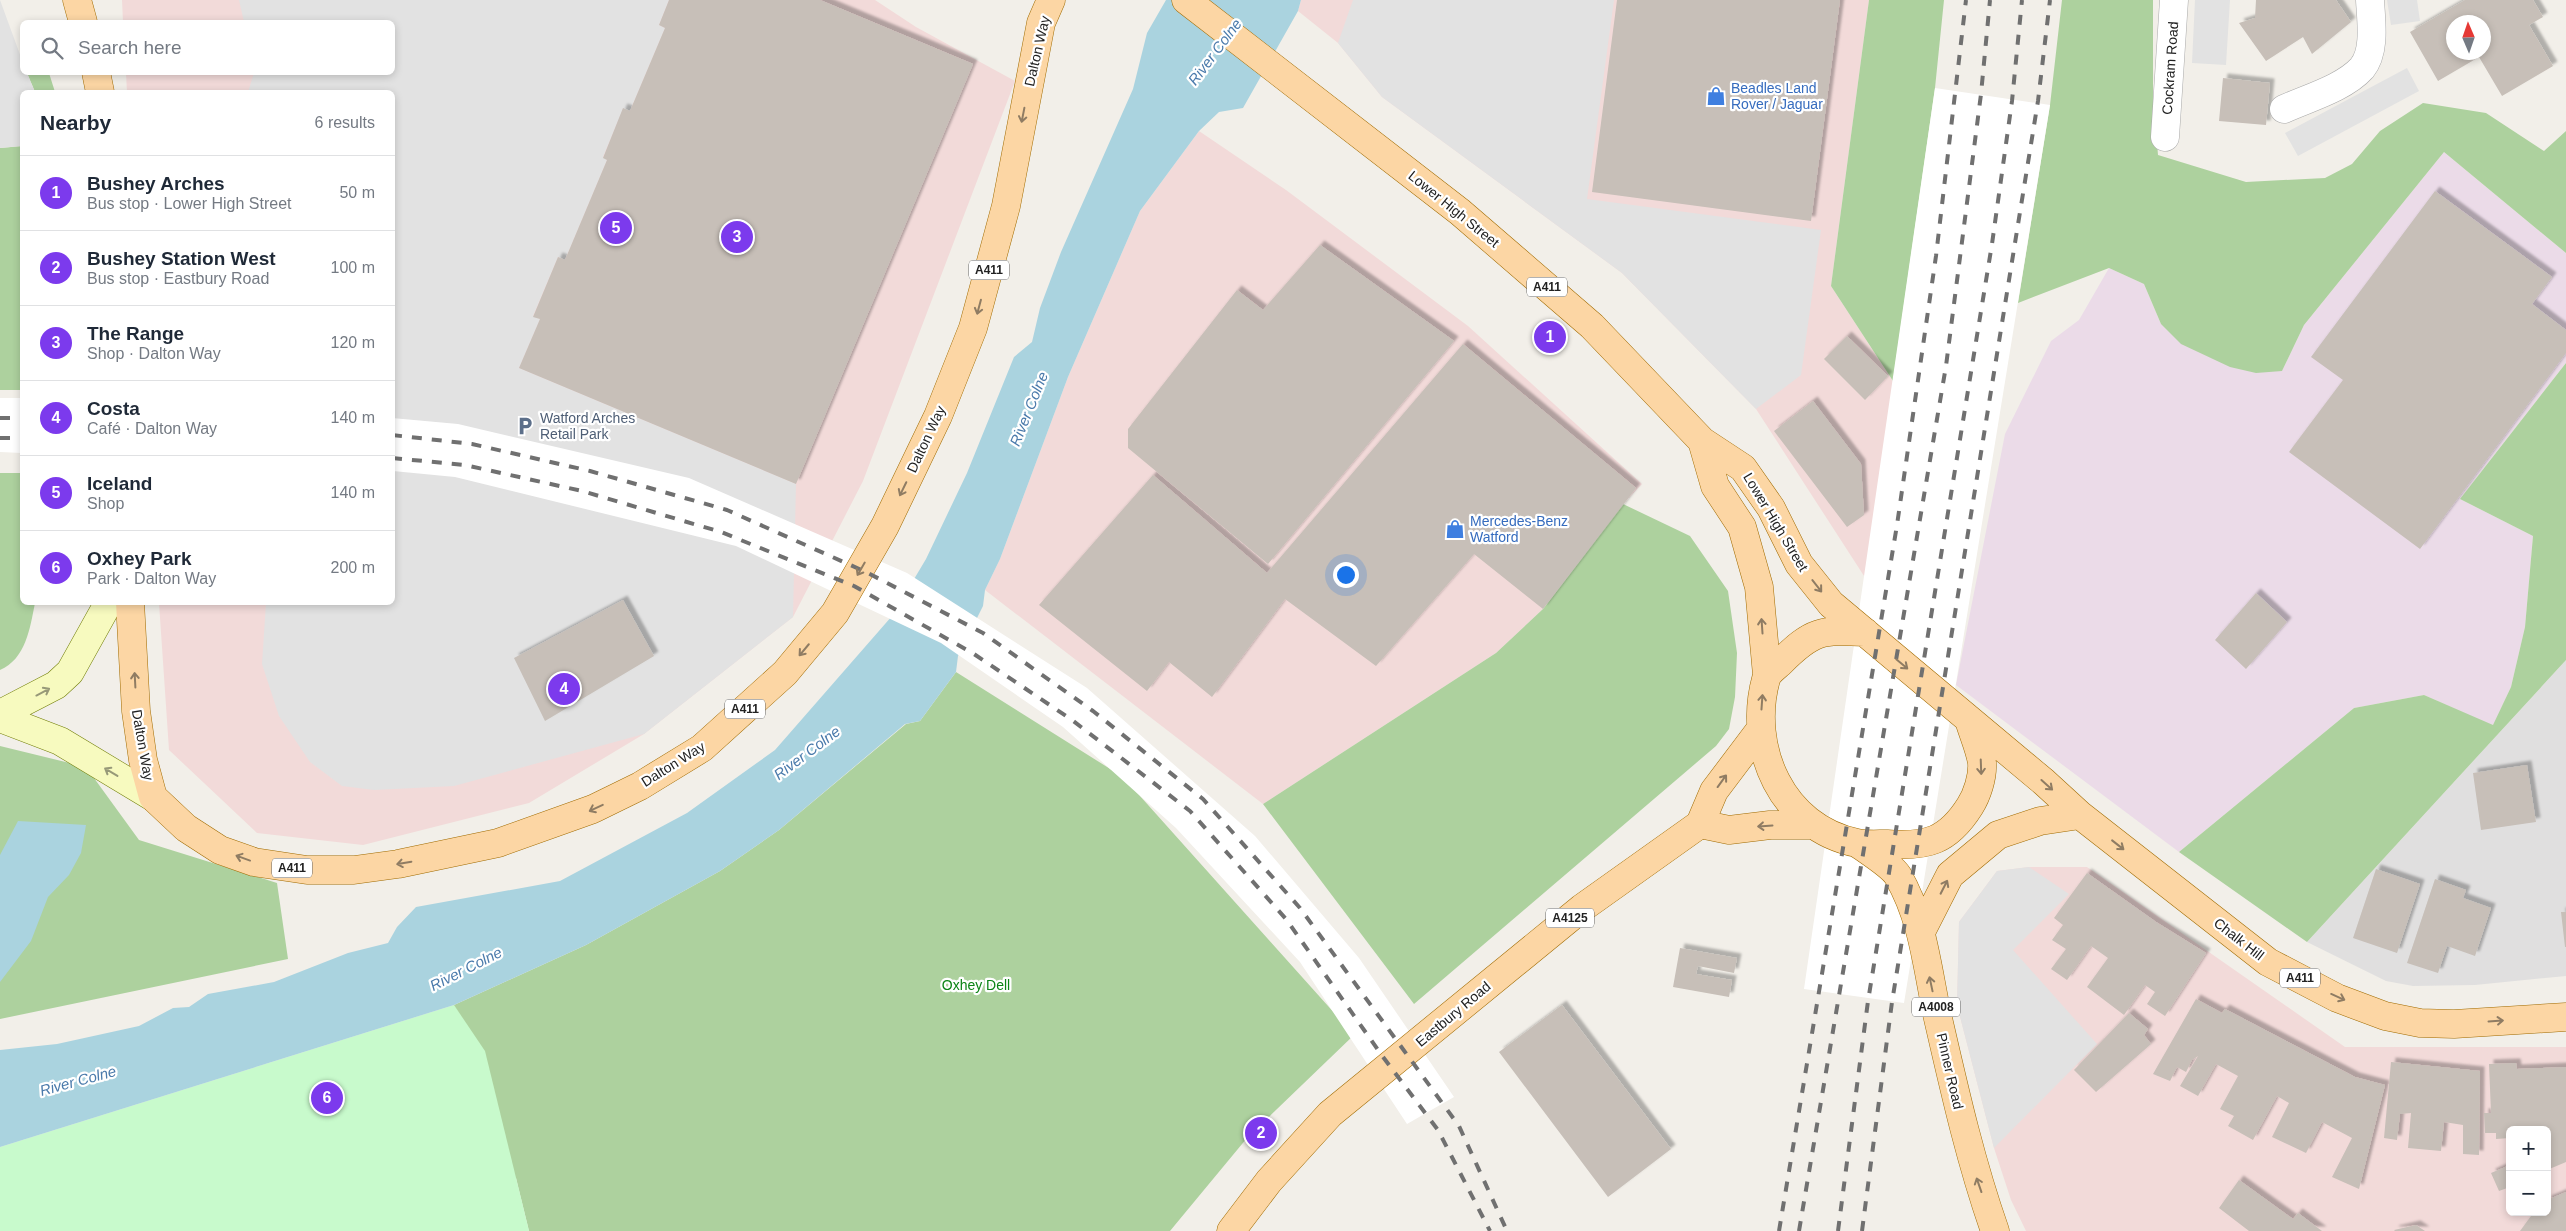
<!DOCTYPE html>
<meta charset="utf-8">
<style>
:root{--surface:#fff;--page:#f6f6f7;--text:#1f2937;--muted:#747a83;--line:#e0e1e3;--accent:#7c3aed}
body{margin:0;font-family:Helvetica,sans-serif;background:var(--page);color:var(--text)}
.controls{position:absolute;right:15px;bottom:15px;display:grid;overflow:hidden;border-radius:8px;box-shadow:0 2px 8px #0003}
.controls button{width:45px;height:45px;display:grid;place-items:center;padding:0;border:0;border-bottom:1px solid var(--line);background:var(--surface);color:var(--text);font:25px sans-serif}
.compass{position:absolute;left:2446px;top:15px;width:45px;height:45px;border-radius:50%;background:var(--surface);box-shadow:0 2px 8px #0003;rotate:358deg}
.you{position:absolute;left:1345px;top:574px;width:18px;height:18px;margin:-12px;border:4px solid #fff;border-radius:50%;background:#1a73e8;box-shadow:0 0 0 8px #1a73e833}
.badge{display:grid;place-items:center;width:32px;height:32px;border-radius:50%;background:var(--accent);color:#fff;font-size:16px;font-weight:700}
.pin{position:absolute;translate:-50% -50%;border:2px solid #fff;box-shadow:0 1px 5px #0006}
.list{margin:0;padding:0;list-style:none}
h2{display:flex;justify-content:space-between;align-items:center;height:65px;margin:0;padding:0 20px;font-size:21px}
h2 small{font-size:16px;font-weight:400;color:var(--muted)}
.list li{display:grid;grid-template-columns:32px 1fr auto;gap:15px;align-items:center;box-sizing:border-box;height:75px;padding:0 20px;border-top:1px solid var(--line)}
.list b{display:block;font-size:19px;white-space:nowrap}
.list p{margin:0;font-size:16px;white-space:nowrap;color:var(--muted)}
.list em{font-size:16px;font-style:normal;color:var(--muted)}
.icon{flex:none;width:28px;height:28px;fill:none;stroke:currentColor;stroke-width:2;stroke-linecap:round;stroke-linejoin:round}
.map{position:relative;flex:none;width:2566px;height:1231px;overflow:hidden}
.search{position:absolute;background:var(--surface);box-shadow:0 2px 8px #0003;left:20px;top:20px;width:375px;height:55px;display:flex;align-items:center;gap:12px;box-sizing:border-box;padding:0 18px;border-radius:8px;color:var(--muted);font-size:19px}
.panel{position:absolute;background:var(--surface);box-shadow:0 2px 8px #0003;left:20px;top:90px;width:375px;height:515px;border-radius:8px}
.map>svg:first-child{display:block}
.residential{fill:#e0dfdf}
.commercial{fill:#f2dad9;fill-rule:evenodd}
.industrial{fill:#ebdbe8}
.forest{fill:#add19e}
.park{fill:#c8facc}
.parking{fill:#e2e2e2}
.water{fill:#aad3df}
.pier{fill:#fff}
.building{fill:#c7bfb8;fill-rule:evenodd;filter:url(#shadow)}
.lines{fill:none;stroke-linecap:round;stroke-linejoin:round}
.street-casing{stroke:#a9a9a9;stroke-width:29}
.secondary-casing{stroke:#707d05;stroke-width:29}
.primary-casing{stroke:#a06b00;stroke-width:29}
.street{stroke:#fff;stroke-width:28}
.secondary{stroke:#f7fabf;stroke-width:28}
.primary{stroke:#fcd6a4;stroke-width:28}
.rail{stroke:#707070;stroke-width:4;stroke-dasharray:10 10;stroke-linecap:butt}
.oneway{stroke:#8f7c63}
.oneway2{stroke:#979978}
.labels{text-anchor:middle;stroke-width:4.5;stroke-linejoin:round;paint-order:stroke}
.shield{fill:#fff;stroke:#646464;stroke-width:1}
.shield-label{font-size:12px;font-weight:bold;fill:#222}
.street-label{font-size:14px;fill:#222;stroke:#fff}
.shop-label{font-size:14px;fill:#366cbe;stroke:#fff;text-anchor:start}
.service-label{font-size:14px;fill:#4e5e75;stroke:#fff;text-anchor:start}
.park-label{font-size:14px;fill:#0c8416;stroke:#fff}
.water-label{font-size:15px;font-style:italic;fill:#4a7aab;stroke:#fff}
</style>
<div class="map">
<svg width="2566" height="1231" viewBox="0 0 2566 1231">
<defs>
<filter id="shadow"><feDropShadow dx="4.5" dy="-4.5" stdDeviation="1" flood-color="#0004"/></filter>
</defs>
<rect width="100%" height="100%" fill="#f2efe9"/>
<path class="residential" d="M 2566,660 L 2566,976 L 2475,985 L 2413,986 L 2386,981 L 2307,942 Z"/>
<path class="commercial" d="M 122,0 L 875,0 L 916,27 L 1015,81 L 863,481 L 793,617 L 644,734 L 529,803 L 363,845 L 257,833 L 169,750 L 159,603 L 392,602 L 392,92 L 127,92 L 126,73 L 392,72 L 392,22 L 123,22 Z
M 1301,0 L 1869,0 L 1831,286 L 1893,381 L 1900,397 L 1877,596 L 1756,409 L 1622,273 L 1382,97 L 1338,43 L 1298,11 Z
M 1199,131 L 1286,190 L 1468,326 L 1642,484 L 1623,504 L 1543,609 L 1496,653 L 1263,804 L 985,590 L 1000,559 L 1068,377 L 1140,211 Z
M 2029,867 L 2087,867 L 2345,1047 L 2566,1047 L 2566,1231 L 2026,1231 L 2011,1200 L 1994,1148 L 1957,1005 L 1959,922 L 1997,871 ZM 2510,1130 L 2547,1130 L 2547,1212 L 2510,1212 Z"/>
<path class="industrial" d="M 2444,152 L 2566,253 L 2566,363 L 2460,499 L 2533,536 L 2525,627 L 2511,687 L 2493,726 L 2424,695 L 2354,708 L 2179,852 L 1956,685 L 2005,434 L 2051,341 L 2079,320 L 2109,268 L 2144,284 L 2161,324 L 2282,371 L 2304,325 Z"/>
<path class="forest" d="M 1869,0 L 1944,0 L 1935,88 L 1893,381 L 1831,286 Z
M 2062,0 L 2153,0 L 2153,95 L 2158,155 L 2246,182 L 2325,178 L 2352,164 L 2380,131 L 2423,103 L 2486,113 L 2544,151 L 2566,131 L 2566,253 L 2444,152 L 2304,325 L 2282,371 L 2256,373 L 2230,367 L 2181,344 L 2161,324 L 2144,284 L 2109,268 L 2018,303 L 2050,105 Z
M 27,73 L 49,73 L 55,92 L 35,92 Z
M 22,146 L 22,390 L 0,390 L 0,148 Z
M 2566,363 L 2566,660 L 2307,942 L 2179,852 L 2354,708 L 2424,695 L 2493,725 L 2511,687 L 2525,627 L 2533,536 L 2460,499 Z
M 0,473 L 22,473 L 22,602 L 35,603 C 30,628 26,659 0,670 Z
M 1623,504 L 1690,536 L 1728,591 L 1737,653 L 1735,697 L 1729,729 L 1716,746 L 1414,1004 L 1263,804 L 1496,653 L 1543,609 Z
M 956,672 L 1123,777 L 1354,1035 L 1247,1138 L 1170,1231 L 529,1231 L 516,1178 L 386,1231 L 443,1053 L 454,1005 L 586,945 L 720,871 L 779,830 L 906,724 L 920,721 Z
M 0,746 L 86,767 L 139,840 L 277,883 L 288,959 L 0,1019 Z"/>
<path class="park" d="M 454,1005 L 485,1051 L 529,1231 L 0,1231 L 0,1147 Z"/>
<path class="parking" d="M 0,0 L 22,60 L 22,72 L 27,73 L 35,92 L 22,92 L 22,146 L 0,148 Z
M 239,0 L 669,0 L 659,25 L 665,28 L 630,111 L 623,109 L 603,157 L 607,160 L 565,260 L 558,257 L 533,316 L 540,319 L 519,368 L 796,484 L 793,617 L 644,734 L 454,786 L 374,790 L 342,786 L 310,762 L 279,716 L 262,664 L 266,603 L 392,602 L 392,92 L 248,92 L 254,73 L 392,72 L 392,22 L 244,22 Z
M 1353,0 L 1614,0 L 1587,199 L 1821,230 L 1801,375 L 1756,409 L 1622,273 L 1382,97 L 1338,43 Z
M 2195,0 L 2230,0 L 2226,65 L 2192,63 Z
M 2387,0 L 2417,0 L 2420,21 L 2391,25 Z
M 2407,68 L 2419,91 L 2298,156 L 2285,133 Z
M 2029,867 L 2069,894 L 2013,950 L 2097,1044 L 1994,1148 L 1957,1005 L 1959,922 L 1997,871 Z"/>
<path class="water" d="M 1166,0 L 1301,0 L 1298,11 L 1243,108 L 1219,112 L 1199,131 L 1140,211 L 1068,377 L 1000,559 L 985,590 L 983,606 L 958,656 L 956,672 L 920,721 L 905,724 L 779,830 L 720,871 L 586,945 L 454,1005 L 0,1147 L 0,1050 L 57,1044 L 139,1026 L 173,1008 L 189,1007 L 208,994 L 274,982 L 348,953 L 388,943 L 397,927 L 416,907 L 560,881 L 687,813 L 775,750 L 892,616 L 926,559 L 967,473 L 1014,357 L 1032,342 L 1040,308 L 1061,252 L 1133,89 L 1147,33 Z
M 18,821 L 86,825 L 81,853 L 69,875 L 48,897 L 31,941 L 0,982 L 0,855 Z"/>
<path class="pier" d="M 1935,88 L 2050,105 L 1904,1003 L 1804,989 Z
M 0,398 L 22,398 L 22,453 L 0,452 Z
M 392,418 L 458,424 L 689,478 L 907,573 L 1087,688 L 1255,836 L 1359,958 L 1454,1097 L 1407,1124 L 1300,962 L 1176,828 L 1063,727 L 941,643 L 736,546 L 455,477 L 393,471 Z"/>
<path class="building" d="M 669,0 L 820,0 L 973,64 L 796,484 L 519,368 L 540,319 L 533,317 L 558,257 L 565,260 L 607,160 L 603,158 L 623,108 L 630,111 L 665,28 L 659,25 Z
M 1617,0 L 1840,0 L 1811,221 L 1592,192 Z
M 2256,0 L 2336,0 L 2351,22 L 2312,54 L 2303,37 L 2266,61 L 2239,23 L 2255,18 Z
M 2465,0 L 2533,0 L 2543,17 L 2529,25 L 2553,66 L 2502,96 L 2479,57 L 2438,81 L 2410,32 ZM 2454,22 L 2484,22 L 2484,52 L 2454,52 Z
M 2223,78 L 2270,83 L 2266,125 L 2219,121 Z
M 2435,191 L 2552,277 L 2532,304 L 2566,330 L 2566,353 L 2420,549 L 2289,452 L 2343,380 L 2311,357 Z
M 1320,245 L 1454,341 L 1268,564 L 1128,448 L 1128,429 L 1237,290 L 1263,310 Z
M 1847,336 L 1888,376 L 1865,400 L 1824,359 Z
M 1463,344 L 1636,488 L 1543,609 L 1474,554 L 1376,666 L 1285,599 L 1212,697 L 1169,662 L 1147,691 L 1039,605 L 1153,475 L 1267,573 Z
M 1813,401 L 1861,464 L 1864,515 L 1847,527 L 1774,431 Z
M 2256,593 L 2287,622 L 2246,669 L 2215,640 Z
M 623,600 L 654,656 L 545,721 L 514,658 Z
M 2527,765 L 2536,822 L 2481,830 L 2473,773 Z
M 2376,869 L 2420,884 L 2397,953 L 2353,938 Z
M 2087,873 L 2156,922 L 2206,953 L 2165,1016 L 2147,1004 L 2155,992 L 2145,985 L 2124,1015 L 2087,987 L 2108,958 L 2091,946 L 2067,980 L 2051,969 L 2066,949 L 2052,940 L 2063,925 L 2054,918 Z
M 2435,879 L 2466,890 L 2463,898 L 2491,908 L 2475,956 L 2447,946 L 2438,973 L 2407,963 Z
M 2561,912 L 2566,912 L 2566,947 L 2565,947 Z
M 1680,948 L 1737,958 L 1734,973 L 1698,966 L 1696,974 L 1732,980 L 1729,997 L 1673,987 Z
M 2196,999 L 2222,1013 L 2225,1009 L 2355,1077 L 2385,1085 L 2359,1189 L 2332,1177 L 2352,1138 L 2322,1122 L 2306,1153 L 2272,1137 L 2289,1103 L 2277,1096 L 2253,1140 L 2228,1126 L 2234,1116 L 2220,1109 L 2238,1076 L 2216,1064 L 2198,1096 L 2180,1086 L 2198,1056 L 2192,1060 L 2186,1072 L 2177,1067 L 2170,1081 L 2153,1074 Z
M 1562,1005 L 1671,1149 L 1608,1197 L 1499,1052 Z
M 2129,1013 L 2148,1029 L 2144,1035 L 2151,1044 L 2096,1092 L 2074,1070 Z
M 2391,1062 L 2480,1071 L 2479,1155 L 2463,1154 L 2463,1125 L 2444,1122 L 2441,1151 L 2408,1148 L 2411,1113 L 2400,1114 L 2397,1140 L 2384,1138 Z
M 2516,1063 L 2517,1069 L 2566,1067 L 2566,1162 L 2547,1170 L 2547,1130 L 2510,1130 L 2510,1138 L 2496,1139 L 2496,1133 L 2485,1133 L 2484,1113 L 2491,1113 L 2489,1064 Z
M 2510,1165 L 2510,1187 L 2499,1191 L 2491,1173 Z
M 2239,1180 L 2293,1219 L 2298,1213 L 2322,1231 L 2249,1231 L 2219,1208 Z
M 2566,1192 L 2566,1231 L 2520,1231 L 2534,1212 L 2547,1212 L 2547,1200 Z
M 2416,1225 L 2425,1231 L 2395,1231 L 2394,1230 Z"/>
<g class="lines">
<g class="street-casing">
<path id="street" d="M 2284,109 C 2308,98 2344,88 2362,68 C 2376,51 2371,20 2370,0
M 2165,137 L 2174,0"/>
</g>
<g class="secondary-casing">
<path id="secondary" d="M 0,714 L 56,685 L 70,672 L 109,602
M 0,718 L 60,741 L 153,797"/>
</g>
<g class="primary-casing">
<path id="primary" d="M 77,0 L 83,22
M 1186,0 L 1460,212 L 1592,326 L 1702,441 L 1743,468 L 1771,508 L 1799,564 L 1831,604 L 2044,782 L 2080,815 L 2268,962 L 2337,998 L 2385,1016 L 2420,1023 L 2454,1024 L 2566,1017
M 96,72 L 100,92
M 1702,441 L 1715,486 L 1742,527 L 1759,587 L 1767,675
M 130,602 L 136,711 L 143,760 L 153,797 L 186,828 L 220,850 L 254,862 L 307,870 L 354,870 L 398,864 L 498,843 L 593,809 L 640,786 L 702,748 L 785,673 L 835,613 L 885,526 L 938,416 L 973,328 L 1006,206 L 1041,23 L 1051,0
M 1865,632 C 1821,630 1813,630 1781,662 C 1776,667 1768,672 1766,679 C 1747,748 1782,828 1857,843 C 1867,845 1878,844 1887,844 C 1927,847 1948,841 1970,806 C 1977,795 1983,777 1982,763 C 1980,749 1973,734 1969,720
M 1700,824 L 1729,830 L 1770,825 L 1814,825
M 1857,843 C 1868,851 1892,866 1898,876 C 1923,919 1927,967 1937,1014 C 1954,1088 1970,1160 1995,1231
M 1922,930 L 1950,875 L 1998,835 L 2040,821 L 2080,815
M 1231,1231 L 1269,1181 L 1330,1114 L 1582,908 L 1700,824 L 1714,791 L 1760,730"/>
</g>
<use href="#street" class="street"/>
<use href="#secondary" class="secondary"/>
<use href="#primary" class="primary"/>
<path class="rail" d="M 0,418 L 22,418
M 392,435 L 472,444 L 590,471 L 727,510 L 866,572 L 983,633 L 1093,711 L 1203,799 L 1300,908 L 1459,1126 L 1507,1231
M 0,438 L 22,438
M 392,458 L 465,465 L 582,491 L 721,532 L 854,586 L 974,654 L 1072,720 L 1190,811 L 1286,919 L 1383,1057 L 1438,1130 L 1490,1231
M 1779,1231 L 1897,525 L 1936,256 L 1966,0
M 1799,1231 L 1946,366 L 1981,94 L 1990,0
M 1838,1231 L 1868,1001 L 1992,244 L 2012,101 L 2022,0
M 1862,1231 L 1892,1002 L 2038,101 L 2050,0"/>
</g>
<defs><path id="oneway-shaft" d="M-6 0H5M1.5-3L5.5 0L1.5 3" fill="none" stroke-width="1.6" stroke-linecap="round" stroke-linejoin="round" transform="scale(1.25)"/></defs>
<g class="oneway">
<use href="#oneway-shaft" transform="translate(1023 115) rotate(101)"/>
<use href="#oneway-shaft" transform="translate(979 307) rotate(105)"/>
<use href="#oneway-shaft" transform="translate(903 489) rotate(116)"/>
<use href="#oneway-shaft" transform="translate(861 569) rotate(120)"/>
<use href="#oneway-shaft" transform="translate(1817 586) rotate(52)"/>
<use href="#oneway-shaft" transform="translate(1762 626) rotate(-94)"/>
<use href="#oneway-shaft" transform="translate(804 650) rotate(130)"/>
<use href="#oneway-shaft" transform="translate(1902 664) rotate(40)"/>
<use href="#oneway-shaft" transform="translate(135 680) rotate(-93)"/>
<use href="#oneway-shaft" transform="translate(1762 702) rotate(-86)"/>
<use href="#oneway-shaft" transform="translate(1981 767) rotate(88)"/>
<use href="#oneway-shaft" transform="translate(1722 781) rotate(-54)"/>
<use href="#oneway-shaft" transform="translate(2047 785) rotate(42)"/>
<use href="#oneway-shaft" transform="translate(596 808) rotate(155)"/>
<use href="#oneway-shaft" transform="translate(1765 826) rotate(176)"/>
<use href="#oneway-shaft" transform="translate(2118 845) rotate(38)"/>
<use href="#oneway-shaft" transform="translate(243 858) rotate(-160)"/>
<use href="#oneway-shaft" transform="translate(404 863) rotate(170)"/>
<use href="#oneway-shaft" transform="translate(1944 887) rotate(-63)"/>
<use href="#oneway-shaft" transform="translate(1931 984) rotate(-102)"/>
<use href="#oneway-shaft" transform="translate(2338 997) rotate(24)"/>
<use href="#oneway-shaft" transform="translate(2496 1021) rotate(-4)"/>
<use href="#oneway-shaft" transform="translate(1979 1185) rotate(-109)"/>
</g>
<g class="oneway2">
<use href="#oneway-shaft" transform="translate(43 692) rotate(-28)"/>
<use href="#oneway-shaft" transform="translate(111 772) rotate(-149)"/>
</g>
<defs>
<g id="shop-bare" transform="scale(1.5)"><path d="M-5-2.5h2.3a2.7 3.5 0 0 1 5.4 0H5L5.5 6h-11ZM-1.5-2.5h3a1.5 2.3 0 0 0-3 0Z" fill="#3f7fe0" stroke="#fff" stroke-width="2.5" paint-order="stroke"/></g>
<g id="parking-bare" transform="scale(1.5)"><path d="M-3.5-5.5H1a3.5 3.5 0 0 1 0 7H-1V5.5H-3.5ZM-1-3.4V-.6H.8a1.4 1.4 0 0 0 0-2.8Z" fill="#5c6f8a" stroke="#fff" stroke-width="2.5" paint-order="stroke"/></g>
</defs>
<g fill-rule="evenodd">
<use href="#shop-bare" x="1716" y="96"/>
<use href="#parking-bare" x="525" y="426"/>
<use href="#shop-bare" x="1455" y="529"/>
</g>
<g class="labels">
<g class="shield">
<rect x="969" y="260.5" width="40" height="19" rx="4"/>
<rect x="1527" y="277.5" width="40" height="19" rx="4"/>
<rect x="725" y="699.5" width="40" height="19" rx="4"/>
<rect x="272" y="858.5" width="40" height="19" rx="4"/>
<rect x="1546" y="908.5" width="48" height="19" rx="4"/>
<rect x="2280" y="968.5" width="40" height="19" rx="4"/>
<rect x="1912" y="997.5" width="48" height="19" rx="4"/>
</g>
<g class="shield-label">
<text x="989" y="274">A411</text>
<text x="1547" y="291">A411</text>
<text x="745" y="713">A411</text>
<text x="292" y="872">A411</text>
<text x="1570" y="922">A4125</text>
<text x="2300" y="982">A411</text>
<text x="1936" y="1011">A4008</text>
</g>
<g class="street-label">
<text transform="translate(1037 51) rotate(-77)" y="5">Dalton Way</text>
<text transform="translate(2170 68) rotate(-86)" y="5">Cockram Road</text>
<text transform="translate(1454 209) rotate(39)" y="5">Lower High Street</text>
<text transform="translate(926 439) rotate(-65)" y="5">Dalton Way</text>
<text transform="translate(1776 522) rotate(59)" y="5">Lower High Street</text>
<text transform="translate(143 745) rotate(80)" y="5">Dalton Way</text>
<text transform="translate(673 764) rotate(-32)" y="5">Dalton Way</text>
<text transform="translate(2239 939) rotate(38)" y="5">Chalk Hill</text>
<text transform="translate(1453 1014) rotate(-40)" y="5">Eastbury Road</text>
<text transform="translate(1950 1071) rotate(77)" y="5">Pinner Road</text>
</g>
<g class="shop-label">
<text x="1731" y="93">Beadles Land<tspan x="1731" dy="16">Rover / Jaguar</tspan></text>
<text x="1470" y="526">Mercedes-Benz<tspan x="1470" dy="16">Watford</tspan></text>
</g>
<g class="service-label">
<text x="540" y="423">Watford Arches<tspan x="540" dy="16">Retail Park</tspan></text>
</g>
<g class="park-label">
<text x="976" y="990">Oxhey Dell</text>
</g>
<g class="water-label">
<text transform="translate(1215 52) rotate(-53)" y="5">River Colne</text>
<text transform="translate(1029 409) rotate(-68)" y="5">River Colne</text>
<text transform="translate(807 753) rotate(-37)" y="5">River Colne</text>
<text transform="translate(466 969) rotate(-27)" y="5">River Colne</text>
<text transform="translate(78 1081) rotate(-15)" y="5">River Colne</text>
</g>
</g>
</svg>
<div class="controls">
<button>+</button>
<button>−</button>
</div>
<svg class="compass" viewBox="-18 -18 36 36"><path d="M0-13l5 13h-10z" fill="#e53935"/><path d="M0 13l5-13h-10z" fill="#747a83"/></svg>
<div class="you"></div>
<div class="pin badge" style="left:1550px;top:337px">1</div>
<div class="pin badge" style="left:1261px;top:1133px">2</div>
<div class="pin badge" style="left:737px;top:237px">3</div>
<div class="pin badge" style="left:564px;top:689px">4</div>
<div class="pin badge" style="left:616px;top:228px">5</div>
<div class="pin badge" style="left:327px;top:1098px">6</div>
<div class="search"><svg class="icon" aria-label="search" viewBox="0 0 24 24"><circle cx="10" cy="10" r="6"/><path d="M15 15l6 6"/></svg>Search here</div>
<section class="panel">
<h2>Nearby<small>6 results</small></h2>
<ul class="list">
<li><span class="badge">1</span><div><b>Bushey Arches</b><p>Bus stop · Lower High Street</p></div><em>50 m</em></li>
<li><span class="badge">2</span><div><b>Bushey Station West</b><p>Bus stop · Eastbury Road</p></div><em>100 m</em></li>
<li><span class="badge">3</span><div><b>The Range</b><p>Shop · Dalton Way</p></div><em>120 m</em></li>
<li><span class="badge">4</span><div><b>Costa</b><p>Café · Dalton Way</p></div><em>140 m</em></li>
<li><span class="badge">5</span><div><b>Iceland</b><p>Shop</p></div><em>140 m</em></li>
<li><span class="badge">6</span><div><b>Oxhey Park</b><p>Park · Dalton Way</p></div><em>200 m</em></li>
</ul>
</section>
</div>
